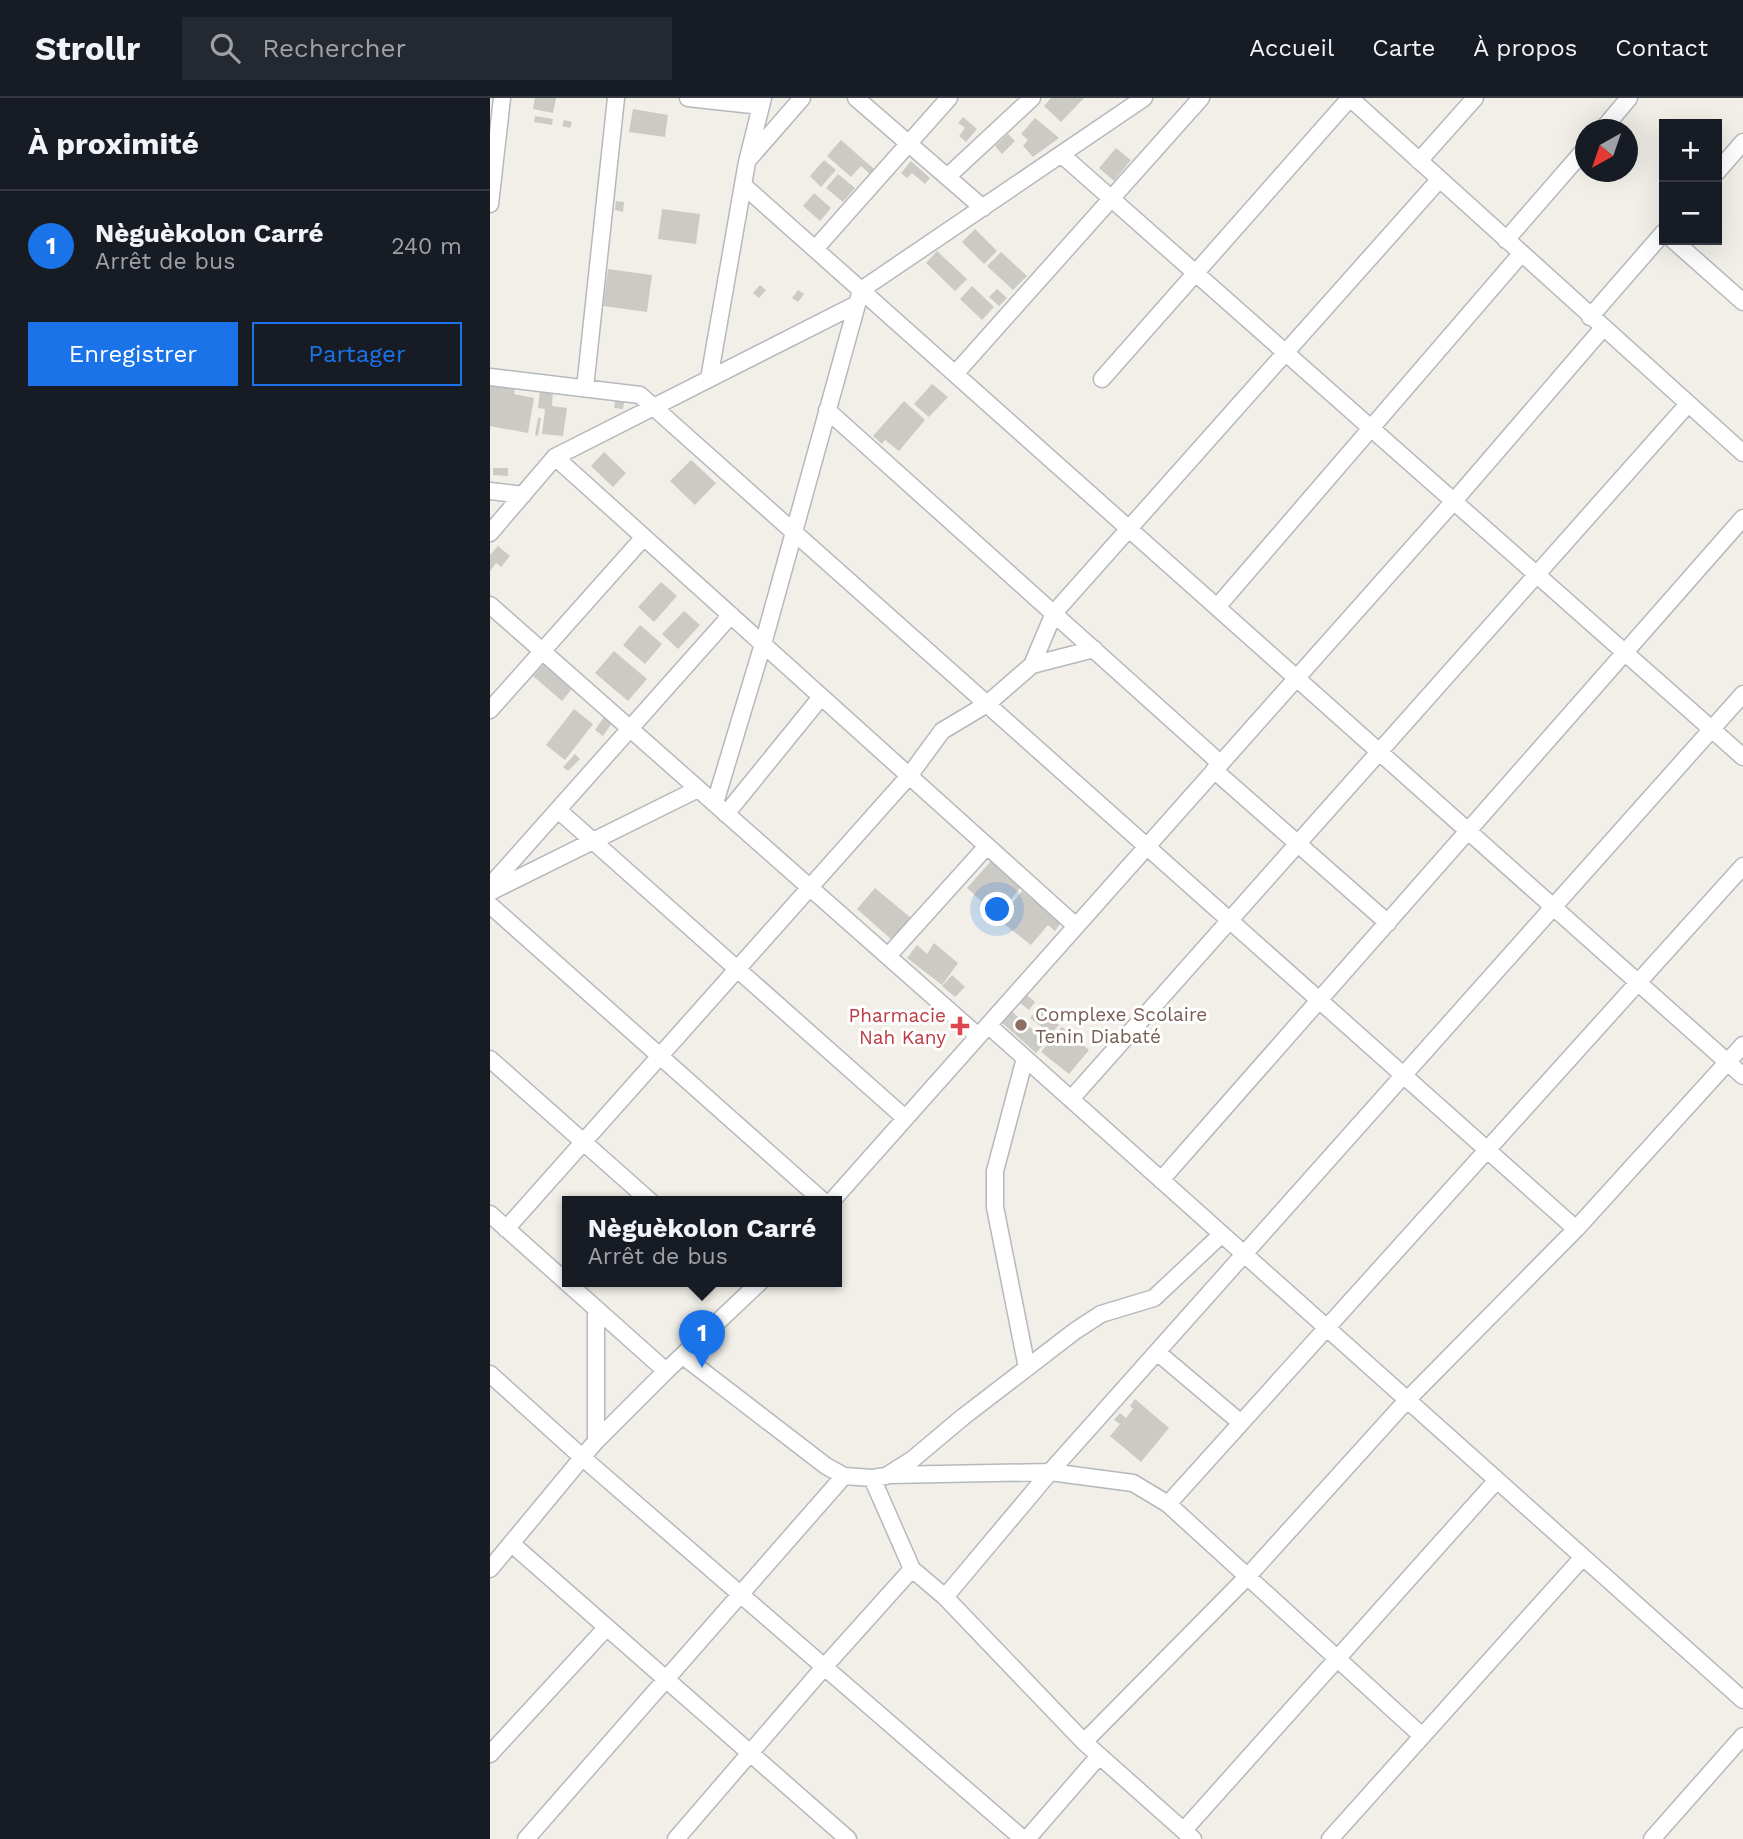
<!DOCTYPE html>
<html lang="fr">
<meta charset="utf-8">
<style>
:root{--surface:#171b24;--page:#242831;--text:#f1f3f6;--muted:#9ea1a6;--line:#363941;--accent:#1a73e8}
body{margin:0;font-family:"Work Sans",sans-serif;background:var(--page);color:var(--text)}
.controls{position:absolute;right:21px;top:21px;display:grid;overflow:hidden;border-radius:0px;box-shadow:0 7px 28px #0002}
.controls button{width:63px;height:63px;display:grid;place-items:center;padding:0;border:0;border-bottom:2px solid var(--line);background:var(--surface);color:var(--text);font:35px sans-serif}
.compass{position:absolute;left:1085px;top:21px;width:63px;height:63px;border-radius:50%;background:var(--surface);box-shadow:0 7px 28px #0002;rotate:220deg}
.you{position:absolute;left:508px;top:812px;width:24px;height:24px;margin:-18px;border:5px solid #fff;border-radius:50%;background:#1a73e8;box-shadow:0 0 0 10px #1a73e833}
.badge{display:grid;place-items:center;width:46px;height:46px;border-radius:50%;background:var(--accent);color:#fff;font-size:23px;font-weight:700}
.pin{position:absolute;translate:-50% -58px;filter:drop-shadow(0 2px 4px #0008)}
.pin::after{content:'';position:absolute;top:37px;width:24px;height:21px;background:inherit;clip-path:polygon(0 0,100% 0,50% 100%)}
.popup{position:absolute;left:72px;top:1098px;width:280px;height:91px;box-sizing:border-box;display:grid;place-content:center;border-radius:0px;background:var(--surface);filter:drop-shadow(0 2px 5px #0005);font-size:23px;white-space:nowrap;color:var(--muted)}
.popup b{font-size:26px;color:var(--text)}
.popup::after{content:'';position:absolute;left:50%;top:100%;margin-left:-14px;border:14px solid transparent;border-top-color:var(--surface)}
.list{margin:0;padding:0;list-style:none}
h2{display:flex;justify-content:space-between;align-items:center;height:91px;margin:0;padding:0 28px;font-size:30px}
h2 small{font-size:23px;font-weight:400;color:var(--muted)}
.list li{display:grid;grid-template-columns:46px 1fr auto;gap:21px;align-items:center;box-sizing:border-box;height:112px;padding:0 28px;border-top:2px solid var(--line)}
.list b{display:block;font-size:26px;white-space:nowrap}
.list p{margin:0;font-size:23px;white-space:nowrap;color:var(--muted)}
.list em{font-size:23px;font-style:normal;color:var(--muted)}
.actions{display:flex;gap:14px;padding:21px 28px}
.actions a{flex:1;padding:16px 0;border:2px solid var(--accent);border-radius:0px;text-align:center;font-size:24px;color:var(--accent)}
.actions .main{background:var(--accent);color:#fff}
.icon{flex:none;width:38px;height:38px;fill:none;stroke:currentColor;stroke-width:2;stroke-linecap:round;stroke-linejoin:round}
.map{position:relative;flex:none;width:1253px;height:1741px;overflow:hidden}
header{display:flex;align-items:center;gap:42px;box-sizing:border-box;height:98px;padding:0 35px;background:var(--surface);border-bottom:2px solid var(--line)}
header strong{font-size:33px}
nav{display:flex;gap:38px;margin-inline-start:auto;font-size:24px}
.search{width:490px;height:63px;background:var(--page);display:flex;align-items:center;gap:18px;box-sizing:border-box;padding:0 24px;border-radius:0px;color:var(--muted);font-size:26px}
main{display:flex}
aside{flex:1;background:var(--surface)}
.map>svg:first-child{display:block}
.building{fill:#cccac5}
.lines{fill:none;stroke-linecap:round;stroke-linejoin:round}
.street-casing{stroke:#b5b8bc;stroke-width:19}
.street{stroke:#fff;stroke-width:16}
.education-dot{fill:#8d6e63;stroke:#fff;stroke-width:2.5}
.health-dot{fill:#e0444e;stroke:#fff;stroke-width:2.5}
.labels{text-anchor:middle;stroke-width:6;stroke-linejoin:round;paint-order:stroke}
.education-label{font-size:19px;fill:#785e54;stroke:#fff;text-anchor:start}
.health-label{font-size:19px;fill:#be3a42;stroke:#fff;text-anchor:end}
</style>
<header>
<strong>Strollr</strong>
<div class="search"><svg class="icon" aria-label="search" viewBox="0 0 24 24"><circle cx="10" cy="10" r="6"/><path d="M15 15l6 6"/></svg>Rechercher</div>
<nav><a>Accueil</a><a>Carte</a><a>À propos</a><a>Contact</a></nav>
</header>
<main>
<aside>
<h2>À proximité<small></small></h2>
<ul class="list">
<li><span class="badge">1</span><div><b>Nèguèkolon Carré</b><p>Arrêt de bus</p></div><em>240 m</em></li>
</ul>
<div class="actions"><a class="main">Enregistrer</a><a>Partager</a></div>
</aside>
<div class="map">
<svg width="1253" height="1741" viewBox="0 0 1253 1741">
<rect width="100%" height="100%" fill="#f1efe8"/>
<path class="building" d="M 45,0 L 66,0 L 63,15 L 43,11 Z
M 561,0 L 594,0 L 571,24 L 554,8 Z
M 143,11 L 178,17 L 175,39 L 139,34 Z
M 45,18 L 63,21 L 62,27 L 44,24 Z
M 473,19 L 487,31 L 476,44 L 469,38 L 475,30 L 468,25 Z
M 545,20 L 569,40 L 543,59 L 533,48 L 538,42 L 531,36 Z
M 74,22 L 82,24 L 80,30 L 72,28 Z
M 518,36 L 525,43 L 512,56 L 505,48 Z
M 351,42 L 384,71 L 380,76 L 371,68 L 361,79 L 337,58 Z
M 626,50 L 641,62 L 624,83 L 609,70 Z
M 334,62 L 346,72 L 331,89 L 320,78 Z
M 421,63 L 440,80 L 435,86 L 422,75 L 417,80 L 411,75 Z
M 348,76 L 365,90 L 353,104 L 336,90 Z
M 324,95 L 341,110 L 330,123 L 313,108 Z
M 126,103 L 134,104 L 133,114 L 125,112 Z
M 172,111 L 210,116 L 206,146 L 168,141 Z
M 485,131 L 507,153 L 494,166 L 472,144 Z
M 447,153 L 477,181 L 465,193 L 436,165 Z
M 511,154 L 537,178 L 523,192 L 497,168 Z
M 118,171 L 162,177 L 157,214 L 113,208 Z
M 270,187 L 276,192 L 269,200 L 263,195 Z
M 482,188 L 504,209 L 492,222 L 470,201 Z
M 507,191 L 517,200 L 509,208 L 499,199 Z
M 308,192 L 314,196 L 308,204 L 302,200 Z
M 0,286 L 25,290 L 24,296 L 44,300 L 38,335 L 0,328 Z
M 442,286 L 458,299 L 439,319 L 424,306 Z
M 50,292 L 63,293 L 62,308 L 77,310 L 73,338 L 52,336 L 55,311 L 48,310 Z
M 126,298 L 135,299 L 133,311 L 124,310 Z
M 414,303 L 435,322 L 409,353 L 395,342 L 392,346 L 383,338 Z
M 48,320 L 51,320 L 48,338 L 45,337 Z
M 114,354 L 136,375 L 123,389 L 101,368 Z
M 201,362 L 226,385 L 205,407 L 180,383 Z
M 3,370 L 18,370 L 18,378 L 3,377 Z
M 8,448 L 20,458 L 11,469 L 6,465 L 0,473 L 0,457 Z
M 171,484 L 187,498 L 164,524 L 148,509 Z
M 194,513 L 210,527 L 188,551 L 172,536 Z
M 150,527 L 172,546 L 155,566 L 133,547 Z
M 124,553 L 157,581 L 138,603 L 105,575 Z
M 57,563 L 85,587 L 72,603 L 43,578 Z
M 84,611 L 103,626 L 75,662 L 56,647 Z
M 116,616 L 124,622 L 113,638 L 105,632 Z
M 85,656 L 90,661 L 78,673 L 73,669 Z
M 501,763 L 531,789 L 508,818 L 477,790 Z
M 385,790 L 421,820 L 402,842 L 367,811 Z
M 532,793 L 572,823 L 565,833 L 558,827 L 541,847 L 509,822 Z
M 444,845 L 468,865 L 452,887 L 417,860 L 427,847 L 437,856 Z
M 462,877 L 475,889 L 465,899 L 452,888 Z
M 532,893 L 545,904 L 539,912 L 525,901 Z
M 549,910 L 569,927 L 561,936 L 540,920 Z
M 519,911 L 556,943 L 546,955 L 509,922 Z
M 572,929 L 599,952 L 579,976 L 551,954 Z
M 645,1301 L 679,1330 L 651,1364 L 620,1338 L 630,1326 L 624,1322 L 630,1315 L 636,1320 L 643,1311 L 640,1308 Z"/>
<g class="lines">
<g class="street-casing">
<path id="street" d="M 198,0 L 271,8
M 366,0 L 493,110
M 860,0 L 1253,355
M 1112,32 L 1139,0
M 572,57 L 1253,659
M 258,62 L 312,0
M 929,63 L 985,0
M 1227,74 L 1253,44
M 457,79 L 542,0
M 253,87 L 1253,978
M 0,106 L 12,0
M 1016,142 L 1096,50
M 1183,142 L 1253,204
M 325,151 L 459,0
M 1100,219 L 1174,134
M 465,276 L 711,0
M 0,279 L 150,297 L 1086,1131
M 219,281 L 257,64 L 273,0
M 612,281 L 860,0
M 95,290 L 126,0
M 337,312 L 730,665
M 65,359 L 586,828
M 0,393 L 33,397
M 0,435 L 65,359 L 367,206
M 0,507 L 488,938
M 727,509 L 1031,156
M 542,567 L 604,551
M 0,612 L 154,439
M 724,672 L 898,825
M 225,705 L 273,546 L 371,192 L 654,0
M 68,712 L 415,1020
M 236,716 L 331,599
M 0,788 L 241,517
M 0,794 L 208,691
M 0,807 L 334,1104
M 398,858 L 497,748
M 498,927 L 1253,1602
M 535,960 L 505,1073 L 505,1109 L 537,1270
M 0,961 L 161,1104
M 581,1001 L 1198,306
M 671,1082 L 1253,420
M 341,1104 L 964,403 L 1113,230
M 0,1116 L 176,1273
M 16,1131 L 419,678 L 452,633 L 497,606 L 542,567 L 564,515 L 949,82
M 667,1254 L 751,1325
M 193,1258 L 336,1368 L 354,1378 L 382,1380 L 396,1378 L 423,1361 L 473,1319 L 585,1233 L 611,1216 L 664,1200 L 732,1136
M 0,1276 L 93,1360 L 533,1741
M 106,1343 L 106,1211
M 398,1377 L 560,1374 L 643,1385 L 678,1406 L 932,1638
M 382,1380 L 422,1471 L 455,1499 L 594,1644 L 703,1741
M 678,1406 L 1253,768
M 22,1446 L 358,1741
M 0,1471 L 106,1343 L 176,1273 L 270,1184
M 455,1499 L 560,1374 L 1253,596
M 594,1644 L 758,1478 L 918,1301 L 1086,1131 L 1253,947
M 0,1656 L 117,1529
M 694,1732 L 1007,1382
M 36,1741 L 354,1378
M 186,1741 L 335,1568 L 422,1471
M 537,1741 L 609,1658
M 840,1741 L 1093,1459
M 1162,1741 L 1253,1638"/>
</g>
<use href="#street" class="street"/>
</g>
<circle class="education-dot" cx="531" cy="927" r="7"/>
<path class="health-dot" d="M466.5 917.5h7v7h7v7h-7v7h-7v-7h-7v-7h7z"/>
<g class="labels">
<g class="education-label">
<text x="545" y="923">Complexe Scolaire<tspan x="545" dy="22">Tenin Diabaté</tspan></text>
</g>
<g class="health-label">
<text x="456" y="924">Pharmacie<tspan x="456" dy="22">Nah Kany</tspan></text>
</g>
</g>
</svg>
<div class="controls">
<button>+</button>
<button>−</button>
</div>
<svg class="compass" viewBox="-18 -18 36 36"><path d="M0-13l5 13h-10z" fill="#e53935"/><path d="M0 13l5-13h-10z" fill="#9ea1a6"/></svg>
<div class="you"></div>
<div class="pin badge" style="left:212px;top:1270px">1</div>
<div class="popup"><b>Nèguèkolon Carré</b>Arrêt de bus</div>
</div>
</main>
